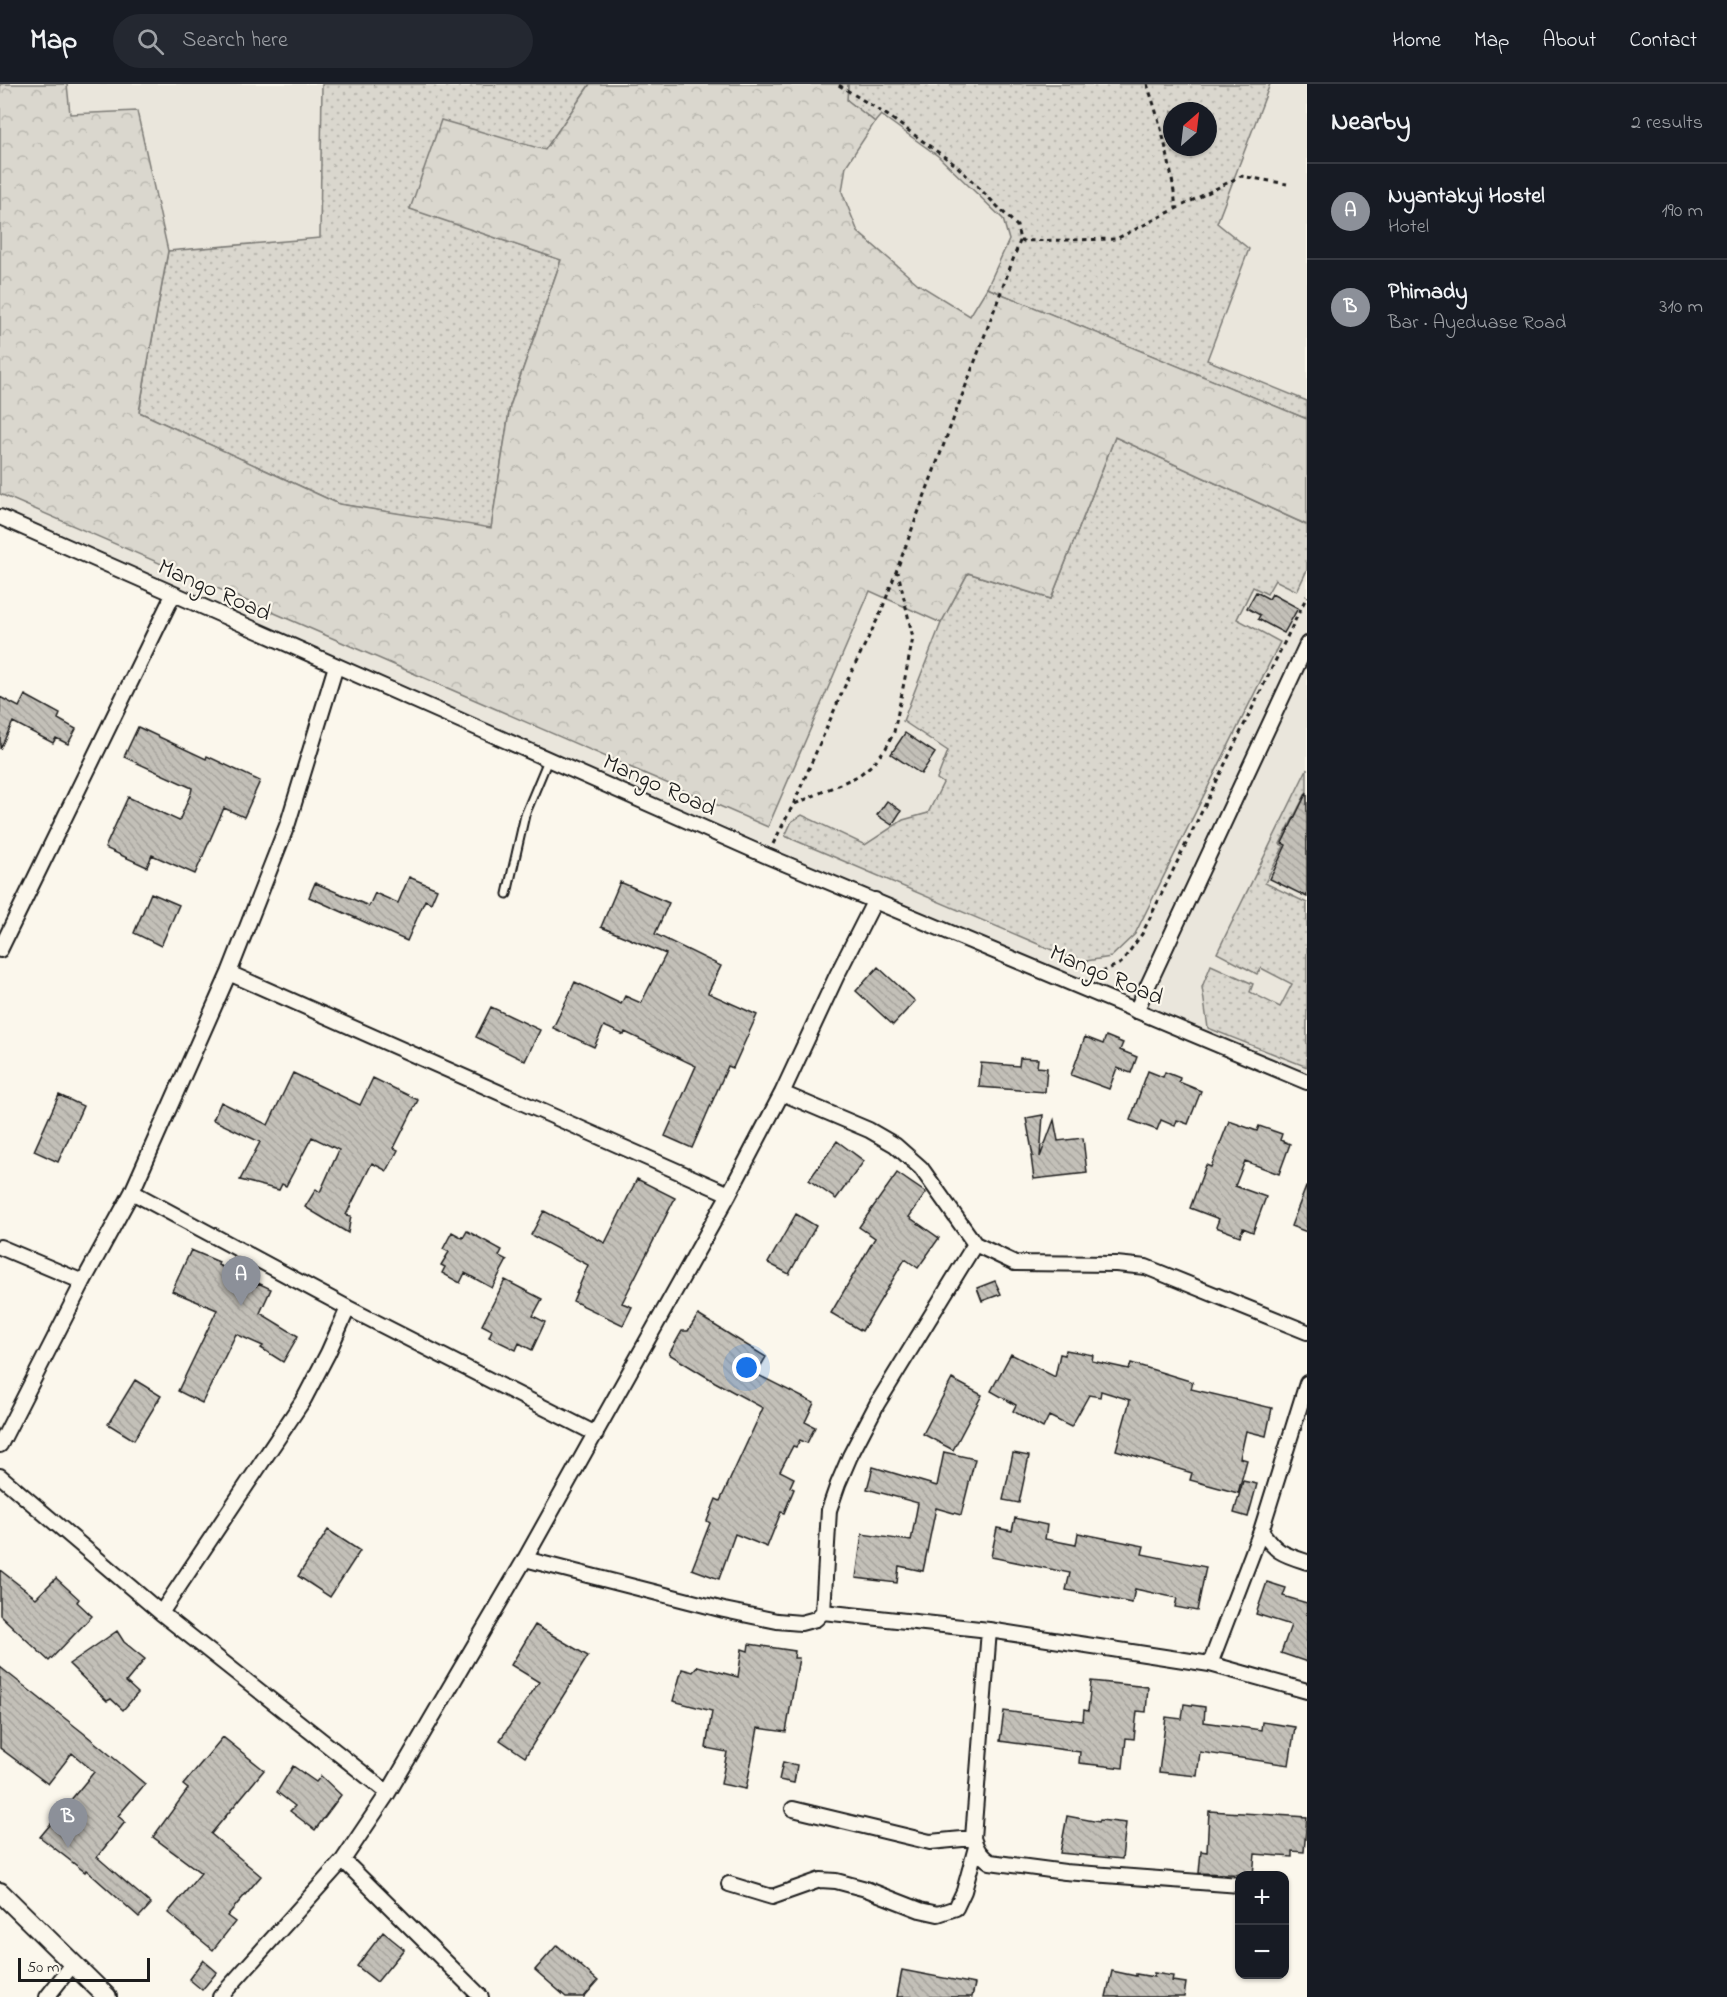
<!DOCTYPE html>
<meta charset="utf-8">
<style>
:root{--surface:#171b24;--page:#242831;--text:#f1f3f6;--muted:#9ea1a6;--line:#363941;--accent:#8c9099}
body{margin:0;font-family:"Indie Flower",sans-serif;background:var(--page);color:var(--text)}
.controls{position:absolute;right:18px;bottom:18px;display:grid;overflow:hidden;border-radius:12px;box-shadow:0 2px 4px #0004}
.controls button{width:54px;height:54px;display:grid;place-items:center;padding:0;border:0;border-bottom:2px solid var(--line);background:var(--surface);color:var(--text);font:30px sans-serif}
.compass{position:absolute;left:1163px;top:18px;width:54px;height:54px;border-radius:50%;background:var(--surface);box-shadow:0 2px 4px #0004;rotate:28deg}
.scale{position:absolute;left:18px;bottom:15px;width:132px;box-sizing:border-box;padding-left:6px;border:3px solid #1c1c1c;border-top:0;font-size:16px;line-height:21px;white-space:nowrap;color:#1c1c1c;-webkit-text-stroke:4px #fbf7ec;paint-order:stroke}
.you{position:absolute;left:747px;top:1284px;width:21px;height:21px;margin:-15px;border:4px solid #fff;border-radius:50%;background:#1a73e8;box-shadow:0 0 0 9px #1a73e833}
.badge{display:grid;place-items:center;width:39px;height:39px;border-radius:50%;background:var(--accent);color:#fff;font-size:20px;font-weight:700}
.pin{position:absolute;translate:-50% -50px;filter:drop-shadow(0 2px 3px #0008)}
.pin::after{content:'';position:absolute;top:32px;width:21px;height:18px;background:inherit;clip-path:polygon(0 0,100% 0,50% 100%)}
.list{margin:0;padding:0;list-style:none}
h2{display:flex;justify-content:space-between;align-items:center;height:78px;margin:0;padding:0 24px;font-size:26px}
h2 small{font-size:20px;font-weight:400;color:var(--muted)}
.list li{display:grid;grid-template-columns:39px 1fr auto;gap:18px;align-items:center;box-sizing:border-box;height:96px;padding:0 24px;border-top:2px solid var(--line)}
.list b{display:block;font-size:22px;white-space:nowrap}
.list p{margin:0;font-size:20px;white-space:nowrap;color:var(--muted)}
.list em{font-size:20px;font-style:normal;color:var(--muted)}
.icon{flex:none;width:33px;height:33px;fill:none;stroke:currentColor;stroke-width:2;stroke-linecap:round;stroke-linejoin:round}
.map{position:relative;flex:none;width:1307px;height:1913px;overflow:hidden}
header{display:flex;align-items:center;gap:36px;box-sizing:border-box;height:84px;padding:0 30px;background:var(--surface);border-bottom:2px solid var(--line)}
header strong{font-size:28px}
nav{display:flex;gap:33px;margin-inline-start:auto;font-size:21px}
.search{width:420px;height:54px;background:var(--page);display:flex;align-items:center;gap:15px;box-sizing:border-box;padding:0 21px;border-radius:33px;color:var(--muted);font-size:22px}
main{display:flex}
aside{flex:1;background:var(--surface)}
.map>svg:first-child{display:block}
.built{fill:#eae6dc;fill-rule:evenodd}
.grass{fill:url(#grass-dots);stroke:#7b7a75;stroke-width:1.5;fill-rule:evenodd}
.forest{fill:url(#forest-crowns);stroke:#7b7a75;stroke-width:1.5}
.building{fill:url(#building-back-hatch);stroke:#1c1c1c;stroke-width:1.5}
.lines{fill:none;stroke-linecap:round;stroke-linejoin:round}
.service-casing{stroke:#1c1c1c;stroke-width:11}
.minor-casing{stroke:#1c1c1c;stroke-width:18}
.tertiary-casing{stroke:#1c1c1c;stroke-width:22}
.path{stroke:#1c1c1c;stroke-width:3;stroke-dasharray:4.5 4.5;stroke-linecap:butt}
.service{stroke:#fbf7ec;stroke-width:7}
.minor{stroke:#fbf7ec;stroke-width:14}
.tertiary{stroke:#fbf7ec;stroke-width:18}
.labels{text-anchor:middle;stroke-width:4.5;stroke-linejoin:round;paint-order:stroke}
.street-label{font-size:24px;fill:#1c1c1c;stroke:#fbf7ec}
</style>
<header>
<strong>Map</strong>
<div class="search"><svg class="icon" aria-label="search" viewBox="0 0 24 24"><circle cx="10" cy="10" r="6"/><path d="M15 15l6 6"/></svg>Search here</div>
<nav><a>Home</a><a>Map</a><a>About</a><a>Contact</a></nav>
</header>
<main>
<div class="map">
<svg width="1307" height="1913" viewBox="0 0 1307 1913">
<defs>
<pattern id="grass-dots" width="8" height="8" patternUnits="userSpaceOnUse" patternTransform="scale(1.5)"><rect width="8" height="8" fill="#dad7ce"/><path d="M2 2h.1M6 6h.1" fill="none" stroke="#bab8b0" stroke-width="1.8" stroke-linecap="round"/></pattern>
<pattern id="forest-crowns" width="20" height="18" patternUnits="userSpaceOnUse" patternTransform="scale(1.5)"><rect width="20" height="18" fill="#dad7ce"/><path d="M2 6a3 3 0 1 1 6 0M12 15a3 3 0 1 1 6 0" fill="none" stroke="#bab8b0"/></pattern>
<pattern id="building-back-hatch" width="6" height="6" patternUnits="userSpaceOnUse" patternTransform="scale(1.5)"><rect width="6" height="6" fill="#c3c0b8"/><path d="M-1 5l2 2M0 0l6 6M5-1l2 2" fill="none" stroke="#a7a49e"/></pattern>
</defs>
<rect width="100%" height="100%" fill="#fbf7ec"/>
<filter id="ink" filterUnits="userSpaceOnUse"><feTurbulence type="fractalNoise" baseFrequency=".0167" numOctaves="2"/><feDisplacementMap in="SourceGraphic" scale="12" xChannelSelector="R" yChannelSelector="G"/><feConvolveMatrix kernelMatrix="1 2 1 2 8 2 1 2 1" color-interpolation-filters="sRGB"/></filter>
<g filter="url(#ink)">
<path class="built" d="M 0,0 L 1307,0 L 1307,993 L 997,862 L 0,426 ZM 1172,27 L 1208,27 L 1208,63 L 1172,63 Z"/>
<path class="grass" d="M 322,0 L 590,0 L 545,66 L 410,124 L 561,176 L 510,322 L 491,445 L 339,420 L 139,328 L 168,167 L 320,154 Z
M 848,0 L 1270,0 L 1217,139 L 1249,165 L 1207,276 L 1307,317 L 1307,335 L 987,204 L 1009,156 L 1003,135 L 938,72 L 881,31 L 875,38 L 847,16 ZM 1172,27 L 1208,27 L 1208,63 L 1172,63 Z
M 1115,353 L 1307,441 L 1307,486 L 1297,507 L 1275,496 L 1267,510 L 1253,503 L 1237,535 L 1280,558 L 1135,850 L 1111,873 L 1080,878 L 785,752 L 792,737 L 802,731 L 865,761 L 903,736 L 928,729 L 943,699 L 937,695 L 948,667 L 903,637 L 941,539 L 968,489 L 1051,515 Z
M 1307,685 L 1307,707 L 1280,760 L 1284,762 L 1265,799 L 1307,819 L 1307,983 L 1208,944 L 1202,903 L 1211,881 L 1253,900 L 1250,908 L 1280,923 L 1292,900 L 1261,884 L 1257,890 L 1217,869 Z"/>
<path class="forest" d="M 0,0 L 67,0 L 70,30 L 137,27 L 168,167 L 139,328 L 339,420 L 491,444 L 510,322 L 561,176 L 410,125 L 441,36 L 545,66 L 590,0 L 848,0 L 847,16 L 875,38 L 846,82 L 842,108 L 858,148 L 918,200 L 970,232 L 987,204 L 1307,335 L 1307,441 L 1115,353 L 1051,515 L 968,489 L 941,539 L 870,507 L 768,743 L 0,410 Z"/>
<path class="building" d="M 1256,508 L 1269,515 L 1272,510 L 1298,524 L 1284,549 L 1258,535 L 1260,531 L 1247,524 Z
M 25,611 L 60,630 L 58,635 L 76,645 L 68,660 L 56,654 L 53,659 L 13,638 L 0,665 L 0,613 L 19,623 Z
M 138,643 L 206,675 L 207,672 L 260,697 L 244,733 L 224,724 L 195,790 L 152,771 L 147,783 L 105,764 L 128,713 L 179,737 L 191,709 L 192,704 L 124,673 Z
M 905,649 L 935,669 L 921,690 L 891,670 Z
M 1307,708 L 1307,813 L 1270,795 L 1286,761 L 1282,759 Z
M 887,717 L 901,727 L 892,741 L 877,731 Z
M 409,793 L 437,805 L 431,819 L 425,816 L 407,857 L 309,813 L 315,799 L 369,822 L 375,809 L 398,819 Z
M 620,798 L 669,819 L 655,850 L 721,882 L 708,909 L 757,931 L 733,984 L 728,982 L 692,1064 L 665,1052 L 696,982 L 625,948 L 624,951 L 604,942 L 594,963 L 553,944 L 575,898 L 621,920 L 625,912 L 641,919 L 666,870 L 601,843 Z
M 151,809 L 179,821 L 161,862 L 134,849 Z
M 878,883 L 915,917 L 893,941 L 856,907 Z
M 491,923 L 540,946 L 525,977 L 476,953 Z
M 1106,952 L 1123,959 L 1120,966 L 1137,973 L 1131,989 L 1117,984 L 1109,1005 L 1071,991 L 1085,953 L 1103,960 Z
M 1020,974 L 1038,975 L 1037,983 L 1047,984 L 1045,1008 L 979,1003 L 981,979 L 1019,982 Z
M 1148,987 L 1163,993 L 1165,988 L 1180,994 L 1179,998 L 1201,1007 L 1188,1040 L 1177,1036 L 1175,1042 L 1161,1036 L 1157,1046 L 1130,1036 Z
M 293,989 L 360,1021 L 373,994 L 418,1016 L 394,1064 L 398,1066 L 387,1087 L 372,1079 L 346,1131 L 351,1132 L 348,1149 L 305,1123 L 316,1105 L 320,1108 L 339,1066 L 312,1053 L 286,1102 L 282,1100 L 279,1106 L 240,1096 L 260,1058 L 213,1036 L 221,1018 L 268,1041 Z
M 59,1011 L 83,1022 L 58,1078 L 34,1067 Z
M 1043,1031 L 1040,1073 L 1054,1036 L 1058,1057 L 1083,1054 L 1087,1089 L 1034,1095 L 1031,1072 L 1033,1072 L 1026,1034 Z
M 1229,1037 L 1257,1047 L 1259,1042 L 1282,1050 L 1280,1056 L 1290,1060 L 1279,1090 L 1245,1077 L 1235,1102 L 1266,1113 L 1253,1148 L 1243,1144 L 1240,1152 L 1216,1143 L 1219,1135 L 1190,1124 L 1206,1081 L 1211,1083 Z
M 837,1057 L 864,1077 L 836,1115 L 809,1096 Z
M 897,1089 L 926,1109 L 909,1133 L 939,1154 L 918,1184 L 905,1175 L 862,1247 L 831,1229 L 875,1154 L 859,1143 Z
M 637,1095 L 675,1114 L 622,1219 L 632,1223 L 623,1241 L 573,1217 L 588,1181 L 531,1151 L 544,1127 L 605,1159 Z
M 1306,1103 L 1307,1103 L 1307,1148 L 1291,1142 Z
M 796,1130 L 816,1142 L 789,1190 L 768,1179 Z
M 467,1147 L 502,1166 L 499,1172 L 507,1176 L 492,1204 L 465,1189 L 460,1199 L 442,1189 L 445,1183 L 441,1181 L 449,1168 L 443,1165 L 452,1148 L 463,1154 Z
M 191,1166 L 219,1178 L 218,1181 L 240,1191 L 256,1202 L 258,1199 L 271,1205 L 260,1229 L 298,1252 L 283,1278 L 261,1264 L 263,1262 L 236,1250 L 202,1319 L 178,1307 L 217,1226 L 172,1207 Z
M 505,1196 L 542,1215 L 533,1232 L 545,1238 L 532,1266 L 519,1259 L 516,1266 L 489,1253 L 492,1246 L 482,1241 Z
M 995,1197 L 1001,1210 L 982,1217 L 977,1204 Z
M 698,1231 L 766,1273 L 756,1290 L 814,1319 L 805,1338 L 815,1343 L 807,1359 L 800,1356 L 796,1363 L 793,1362 L 780,1387 L 794,1394 L 790,1403 L 794,1405 L 784,1429 L 781,1428 L 767,1463 L 735,1450 L 719,1495 L 692,1485 L 710,1439 L 707,1437 L 716,1415 L 720,1417 L 763,1324 L 715,1298 L 669,1270 L 682,1247 L 688,1247 Z
M 1066,1266 L 1093,1271 L 1092,1277 L 1129,1285 L 1131,1279 L 1193,1298 L 1191,1305 L 1272,1324 L 1266,1352 L 1246,1347 L 1240,1374 L 1247,1376 L 1238,1409 L 1190,1396 L 1192,1389 L 1116,1366 L 1130,1316 L 1101,1307 L 1100,1313 L 1089,1311 L 1071,1343 L 1049,1332 L 1043,1344 L 1013,1327 L 1016,1321 L 991,1307 L 1011,1270 L 1055,1293 L 1060,1270 L 1065,1271 Z
M 952,1295 L 982,1311 L 953,1366 L 923,1350 Z
M 135,1296 L 161,1312 L 134,1356 L 108,1340 Z
M 944,1368 L 975,1375 L 961,1431 L 936,1424 L 923,1487 L 899,1482 L 897,1499 L 856,1494 L 862,1450 L 911,1457 L 918,1419 L 867,1405 L 873,1383 L 937,1402 Z
M 1013,1369 L 1029,1372 L 1019,1419 L 1003,1416 Z
M 1243,1397 L 1257,1400 L 1248,1433 L 1234,1429 Z
M 1015,1434 L 1047,1441 L 1045,1455 L 1076,1461 L 1078,1449 L 1144,1462 L 1142,1470 L 1206,1483 L 1197,1527 L 1175,1523 L 1177,1514 L 1135,1505 L 1132,1519 L 1066,1506 L 1070,1489 L 991,1473 L 997,1444 L 1012,1447 Z
M 328,1446 L 360,1467 L 330,1513 L 298,1492 Z
M 0,1486 L 36,1514 L 56,1494 L 79,1515 L 77,1518 L 92,1532 L 49,1577 L 0,1531 Z
M 1267,1498 L 1286,1504 L 1283,1512 L 1307,1519 L 1307,1578 L 1281,1569 L 1291,1541 L 1256,1530 Z
M 535,1541 L 588,1572 L 525,1673 L 500,1656 L 539,1598 L 511,1581 Z
M 117,1547 L 124,1558 L 145,1575 L 126,1598 L 138,1609 L 123,1626 L 111,1615 L 107,1617 L 69,1580 Z
M 749,1560 L 795,1567 L 794,1574 L 799,1574 L 786,1648 L 758,1644 L 746,1705 L 721,1700 L 727,1668 L 706,1664 L 712,1627 L 673,1617 L 682,1585 L 693,1588 L 698,1582 L 738,1593 L 742,1565 L 748,1567 Z
M 0,1583 L 86,1651 L 145,1700 L 118,1732 L 125,1738 L 97,1773 L 151,1820 L 139,1833 L 86,1786 L 85,1788 L 40,1753 L 94,1688 L 72,1669 L 48,1700 L 0,1664 Z
M 1091,1597 L 1148,1603 L 1146,1628 L 1137,1627 L 1134,1655 L 1126,1654 L 1123,1684 L 1079,1679 L 1080,1668 L 1000,1657 L 1004,1627 L 1083,1637 L 1084,1626 L 1088,1627 Z
M 1184,1620 L 1205,1623 L 1204,1638 L 1261,1646 L 1262,1638 L 1295,1643 L 1289,1681 L 1200,1668 L 1197,1692 L 1159,1688 L 1166,1633 L 1182,1635 Z
M 223,1653 L 264,1686 L 211,1750 L 261,1792 L 227,1832 L 235,1838 L 213,1866 L 168,1829 L 201,1789 L 153,1753 L 188,1705 L 183,1701 Z
M 783,1678 L 797,1681 L 794,1699 L 779,1696 Z
M 293,1682 L 316,1698 L 321,1692 L 341,1711 L 315,1746 L 290,1727 L 295,1722 L 277,1708 Z
M 1209,1727 L 1307,1733 L 1304,1768 L 1292,1767 L 1292,1773 L 1255,1770 L 1253,1791 L 1199,1789 L 1201,1767 L 1207,1768 Z
M 1067,1732 L 1099,1738 L 1100,1736 L 1126,1739 L 1122,1775 L 1060,1769 Z
M 383,1848 L 404,1865 L 377,1898 L 357,1882 Z
M 557,1861 L 598,1897 L 584,1913 L 566,1913 L 535,1886 Z
M 203,1876 L 217,1888 L 202,1906 L 189,1895 Z
M 902,1886 L 975,1900 L 972,1913 L 897,1913 Z
M 1112,1887 L 1136,1892 L 1136,1890 L 1154,1893 L 1154,1889 L 1173,1892 L 1172,1897 L 1186,1899 L 1184,1913 L 1106,1913 Z"/>
<g class="lines">
<g class="service-casing">
<path id="service" d="M 507,810 L 525,731 L 548,676"/>
</g>
<g class="minor-casing">
<path id="minor" d="M 0,433 L 767,772 L 1307,998
M 0,866 L 173,511
M 229,889 L 729,1110
M 1136,927 L 1307,560
M 782,1009 L 869,1046 L 895,1061 L 921,1084 L 975,1160 L 1015,1179 L 1116,1180 L 1146,1183 L 1307,1248
M 132,1108 L 348,1224 L 596,1350
M 0,1163 L 83,1198
M 0,1361 L 83,1198 L 132,1108 L 229,889 L 288,739 L 336,582
M 0,1392 L 161,1529 L 388,1709
M 1261,1447 C 1277,1469 1282,1470 1307,1478
M 525,1475 L 724,1526 L 777,1537 L 801,1539 L 816,1535 L 823,1528 L 829,1426 L 838,1400 L 850,1372 L 877,1320 L 975,1160
M 823,1528 L 989,1546 L 1210,1580 L 1307,1607
M 161,1529 L 304,1315 L 328,1269 L 348,1224
M 989,1546 L 973,1754 C 977,1766 980,1771 990,1778 L 1065,1788 L 1240,1801
M 1210,1580 L 1261,1447 L 1307,1299
M 793,1725 L 930,1758 L 973,1754
M 343,1776 L 481,1913
M 729,1800 L 772,1813 L 820,1796 L 836,1797 L 866,1805 L 920,1826 L 938,1830 L 956,1824 L 964,1807 L 976,1763
M 47,1913 L 73,1880
M 220,1913 L 343,1776 L 388,1709 L 525,1475 L 729,1110 L 782,1009 L 837,891 L 875,816"/>
</g>
<g class="tertiary-casing">
<path id="tertiary" d="M 0,1808 L 107,1913"/>
</g>
<path class="path" d="M 1147,0 C 1161,40 1172,83 1176,125
M 1020,157 L 1116,155 L 1241,92 L 1287,100
M 795,720 L 858,692 L 873,680 L 886,664 L 894,648 L 913,554 L 898,488
M 773,760 L 793,721 L 847,597 L 881,528 L 1020,157 L 1017,142 L 957,82 L 887,31 L 837,0
M 1094,892 L 1121,879 L 1142,850 L 1307,512"/>
<use href="#service" class="service"/>
<use href="#minor" class="minor"/>
<use href="#tertiary" class="tertiary"/>
</g>
</g>
<g class="labels">
<g class="street-label">
<text transform="translate(215 505) rotate(24)" y="8">Mango Road</text>
<text transform="translate(660 700) rotate(24)" y="8">Mango Road</text>
<text transform="translate(1107 890) rotate(23)" y="8">Mango Road</text>
</g>
</g>
</svg>
<div class="controls">
<button>+</button>
<button>−</button>
</div>
<svg class="compass" viewBox="-18 -18 36 36"><path d="M0-13l5 13h-10z" fill="#e53935"/><path d="M0 13l5-13h-10z" fill="#9ea1a6"/></svg>
<div class="scale">50 m</div>
<div class="you"></div>
<div class="pin badge" style="left:241px;top:1222px">A</div>
<div class="pin badge" style="left:68px;top:1764px">B</div>
</div>
<aside>
<h2>Nearby<small>2 results</small></h2>
<ul class="list">
<li><span class="badge">A</span><div><b>Nyantakyi Hostel</b><p>Hotel</p></div><em>190 m</em></li>
<li><span class="badge">B</span><div><b>Phimady</b><p>Bar · Ayeduase Road</p></div><em>310 m</em></li>
</ul>
</aside>
</main>
